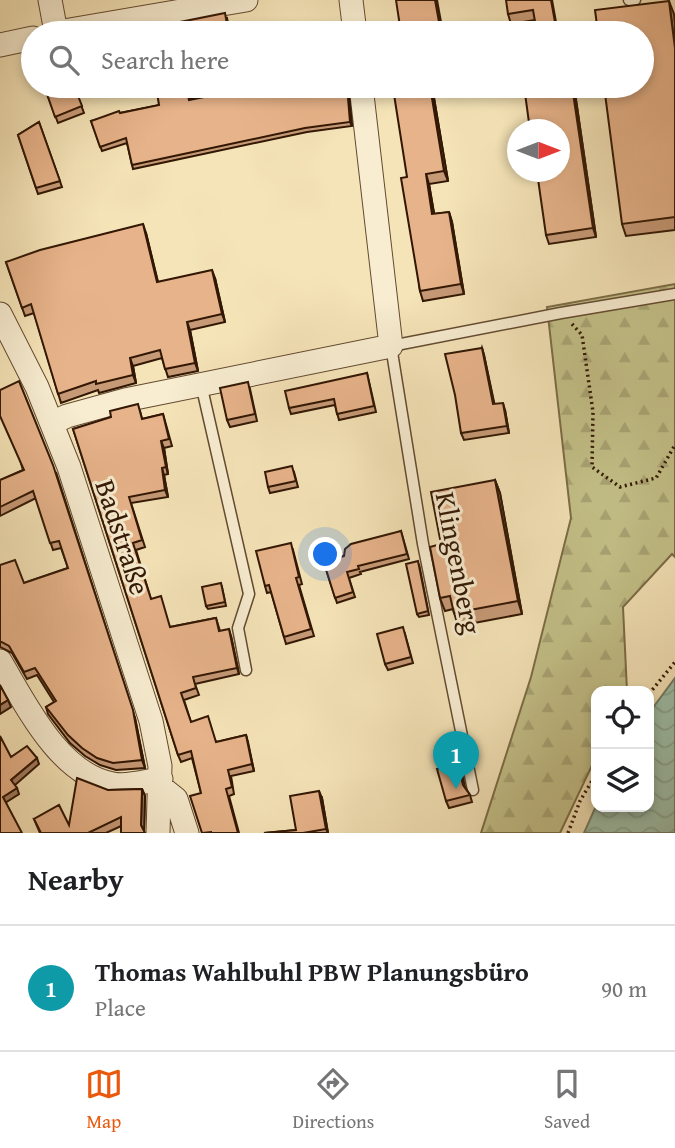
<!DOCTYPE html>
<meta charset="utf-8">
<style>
:root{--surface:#fff;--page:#f6f6f6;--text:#202124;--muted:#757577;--line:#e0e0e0;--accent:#ea580c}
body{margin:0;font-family:"Gentium Book Plus",serif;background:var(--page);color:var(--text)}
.controls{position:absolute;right:21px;bottom:21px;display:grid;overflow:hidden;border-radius:14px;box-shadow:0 4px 10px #0003}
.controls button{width:63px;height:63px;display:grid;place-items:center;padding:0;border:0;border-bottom:2px solid var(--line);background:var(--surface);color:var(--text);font:35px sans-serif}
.compass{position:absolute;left:507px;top:119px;width:63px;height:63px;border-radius:50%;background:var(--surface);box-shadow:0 4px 10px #0003;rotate:90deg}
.you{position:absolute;left:326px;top:555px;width:24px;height:24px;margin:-18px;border:5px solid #fff;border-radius:50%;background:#1a73e8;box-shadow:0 0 0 10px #1a73e833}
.badge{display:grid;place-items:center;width:46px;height:46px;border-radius:50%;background:var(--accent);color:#fff;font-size:23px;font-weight:700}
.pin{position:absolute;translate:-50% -58px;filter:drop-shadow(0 2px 4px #0008)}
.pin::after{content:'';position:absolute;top:37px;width:24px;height:21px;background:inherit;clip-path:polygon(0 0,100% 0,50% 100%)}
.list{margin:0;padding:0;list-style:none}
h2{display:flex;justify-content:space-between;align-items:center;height:91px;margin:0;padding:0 28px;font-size:30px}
h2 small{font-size:23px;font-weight:400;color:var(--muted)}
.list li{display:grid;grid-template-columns:46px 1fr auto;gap:21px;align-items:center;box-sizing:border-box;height:126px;padding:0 28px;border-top:2px solid var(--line)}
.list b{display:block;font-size:26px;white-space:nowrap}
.list p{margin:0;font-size:23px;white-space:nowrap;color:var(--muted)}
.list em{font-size:23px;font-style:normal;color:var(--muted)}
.icon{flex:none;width:38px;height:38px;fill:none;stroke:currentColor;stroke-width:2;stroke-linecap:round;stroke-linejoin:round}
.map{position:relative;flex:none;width:675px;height:833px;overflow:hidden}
.search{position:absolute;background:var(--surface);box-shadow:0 4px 10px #0003;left:21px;right:21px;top:21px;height:77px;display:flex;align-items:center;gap:18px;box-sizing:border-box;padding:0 24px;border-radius:38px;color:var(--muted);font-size:26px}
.sheet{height:217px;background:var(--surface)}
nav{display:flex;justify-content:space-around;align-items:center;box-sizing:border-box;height:98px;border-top:2px solid var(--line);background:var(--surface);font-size:19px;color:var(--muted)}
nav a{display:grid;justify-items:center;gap:4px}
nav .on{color:var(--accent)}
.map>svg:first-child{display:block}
.forest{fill:url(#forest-firs);stroke:#7b6c46;stroke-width:2}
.water{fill:url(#water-waves);stroke:#727c67;stroke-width:2}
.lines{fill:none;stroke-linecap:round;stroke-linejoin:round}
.lane-casing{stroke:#634a31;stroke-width:13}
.street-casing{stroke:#634a31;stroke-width:25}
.path{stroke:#321704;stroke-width:3.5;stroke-dasharray:2 3.5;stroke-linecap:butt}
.lane{stroke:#f8edd1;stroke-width:10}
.street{stroke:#f8edd1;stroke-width:23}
.wall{fill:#c79a77;stroke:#321704;stroke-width:2}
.shaded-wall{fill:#a27d61;stroke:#321704;stroke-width:2}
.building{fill:#e7b38a;stroke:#321704;stroke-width:2}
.labels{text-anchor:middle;stroke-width:6;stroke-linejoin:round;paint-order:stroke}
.street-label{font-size:28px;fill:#321704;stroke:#f8edd1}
</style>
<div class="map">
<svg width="675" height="833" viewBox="0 0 675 833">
<defs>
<pattern id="forest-firs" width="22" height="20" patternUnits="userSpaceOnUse" patternTransform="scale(1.75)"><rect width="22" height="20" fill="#c4c189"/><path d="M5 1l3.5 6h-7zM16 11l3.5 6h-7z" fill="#a9a575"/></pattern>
<pattern id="water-waves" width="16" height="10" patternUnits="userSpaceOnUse" patternTransform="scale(1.75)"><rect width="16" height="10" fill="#9dbfa9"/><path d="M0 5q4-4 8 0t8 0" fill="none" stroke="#88a390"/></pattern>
</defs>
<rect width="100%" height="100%" fill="#f5e4b8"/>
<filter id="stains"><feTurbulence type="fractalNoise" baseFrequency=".00286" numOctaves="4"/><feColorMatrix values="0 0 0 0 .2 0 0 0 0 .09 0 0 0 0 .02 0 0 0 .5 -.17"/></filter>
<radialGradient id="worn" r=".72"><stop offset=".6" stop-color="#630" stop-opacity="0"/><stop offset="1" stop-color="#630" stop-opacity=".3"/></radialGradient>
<path class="forest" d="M 675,284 L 675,557 L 672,554 L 623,607 L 627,691 L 596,691 L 596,757 L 560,833 L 481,833 L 531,677 L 571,518 L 547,307 Z"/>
<path class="water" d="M 675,678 L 675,833 L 584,833 L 596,806 L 649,807 L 649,713 Z"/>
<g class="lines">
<g class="lane-casing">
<path id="lane" d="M 629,0 L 635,0
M 201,384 L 249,594 L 238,628 L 246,670
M 473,790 L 423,544 L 391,346 L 561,313 L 675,294"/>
</g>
<g class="street-casing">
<path id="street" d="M 50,0 L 56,32
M 351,0 L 355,33
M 52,33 L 246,0
M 0,45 L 33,38
M 0,314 L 37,387 L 69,467 L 151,721 L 160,766 L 158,833
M 52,423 L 67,416 L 125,400 L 391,346 L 361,86
M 0,661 C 25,703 59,775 113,784 C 129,787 145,781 161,779
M 161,787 L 176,799 L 187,833"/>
</g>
<path class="path" d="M 572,324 L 582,335 L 593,412 L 592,467 L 620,487 L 656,478 L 675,445
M 649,694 L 675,662
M 568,833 L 580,801 L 596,774"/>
<use href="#lane" class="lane"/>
<use href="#street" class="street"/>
</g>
<path class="wall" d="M 552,0 L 535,20 L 511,24 L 508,14 Z
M 674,14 L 675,24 L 675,230 L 626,236 L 622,224 Z
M 227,18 L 230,33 L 125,33 Z
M 74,86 L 84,113 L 58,123 L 47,94 Z
M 348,86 L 352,126 L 307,132 L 133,169 L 127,143 L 102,151 L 91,121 L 120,113 L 190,99 Z
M 408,86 L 451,86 L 452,89 L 433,92 L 448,181 L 429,184 L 434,214 L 449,212 L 452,222 L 464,294 L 423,301 L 420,291 L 407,177 Z
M 574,86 L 596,237 L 549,244 L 546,235 Z
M 39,122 L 62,187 L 38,194 L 18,135 Z
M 146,233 L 158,282 L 215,278 L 225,322 L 190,330 L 198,371 L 168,377 L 162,358 L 133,366 L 136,383 L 99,393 L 98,390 L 61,403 L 34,313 L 25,316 L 6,262 Z
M 482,348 L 484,355 L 494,404 L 505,410 L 509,433 L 464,440 L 461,433 Z
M 367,373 L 376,412 L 339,420 L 335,405 L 291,414 L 289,408 Z
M 250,389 L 257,421 L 230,427 L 227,420 Z
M 0,390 L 135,718 L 145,768 L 116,770 L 100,765 L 85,756 L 70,743 L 48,714 L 46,707 L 54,702 L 37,675 L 27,679 L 12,653 L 0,647 L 0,565 L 24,583 L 68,568 L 61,548 L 53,550 L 36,498 L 0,516 L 0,480 L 23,470 Z
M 140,411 L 142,419 L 163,414 L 172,446 L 164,448 L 168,474 L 164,475 L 168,497 L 131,503 L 145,547 L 136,550 L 151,599 L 170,627 L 216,618 L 220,631 L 231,636 L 239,674 L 195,684 L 199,695 L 184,700 L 191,722 L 217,742 L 246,735 L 254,771 L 231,776 L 234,794 L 229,796 L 239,833 L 202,833 L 201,793 L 192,758 L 181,762 L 178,755 L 73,429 Z
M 294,472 L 298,487 L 270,493 L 268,487 Z
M 495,480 L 500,493 L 522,614 L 458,626 L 453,609 L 445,611 L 440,598 L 441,544 Z
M 401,531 L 409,559 L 360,572 L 361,574 L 349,578 L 355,597 L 337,603 L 324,563 L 344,556 Z
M 293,550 L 302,584 L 299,585 L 314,636 L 286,644 L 271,592 L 267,593 L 265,586 Z
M 419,564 L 429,615 L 419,617 L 417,614 Z
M 222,587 L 226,606 L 208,609 L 206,606 Z
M 405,634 L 413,663 L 388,670 L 385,664 Z
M 461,770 L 465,787 L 470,795 L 472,802 L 449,808 L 446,801 Z
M 142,789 L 145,796 L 144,831 L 121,826 L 106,833 L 40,833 L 34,819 L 69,825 L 108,790 Z
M 322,798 L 328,833 L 264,833 L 296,830 Z"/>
<path class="shaded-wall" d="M 435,0 L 437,0 L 443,33 L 441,33 Z
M 551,0 L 552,0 L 558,33 L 557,33 Z
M 669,1 L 674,14 L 675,24 L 675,48 Z
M 347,86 L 348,86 L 352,126 L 350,122 Z
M 430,86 L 433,92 L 448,181 L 444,171 Z
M 572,86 L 574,86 L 596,237 L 593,228 Z
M 426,174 L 429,184 L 436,224 L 432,214 Z
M 449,212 L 452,222 L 464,294 L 461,284 Z
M 143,224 L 146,233 L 160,291 L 157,282 Z
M 212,270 L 215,278 L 225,322 L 222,314 Z
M 187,322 L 190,330 L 198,371 L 195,363 Z
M 482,348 L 484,355 L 496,411 L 493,404 Z
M 130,358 L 133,366 L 136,383 L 133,375 Z
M 503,403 L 505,410 L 509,433 L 507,426 Z
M 161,441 L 164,448 L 168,474 L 166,467 Z
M 162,468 L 164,475 L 168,497 L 165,490 Z
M 56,472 L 135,718 L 145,768 L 142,760 Z
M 495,480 L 500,493 L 522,614 L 518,601 Z
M 229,629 L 231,636 L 239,674 L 237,668 Z
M 8,700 L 11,707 L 0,714 L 0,705 Z
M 246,735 L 248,742 L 254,771 L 252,764 Z
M 37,758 L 39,764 L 14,786 L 11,780 Z
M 17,788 L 19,794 L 5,803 L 3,797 Z
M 142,789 L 145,796 L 144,833 L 141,825 Z
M 319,791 L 322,798 L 328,833 L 326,829 Z"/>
<path class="building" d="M 396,0 L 435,0 L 441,33 L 401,33 Z
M 506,0 L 551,0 L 557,33 L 537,33 L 533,10 L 508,14 Z
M 669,1 L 675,48 L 675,217 L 622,224 L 604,86 L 642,86 L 642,33 L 598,33 L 595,10 Z
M 225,13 L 228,30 L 212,33 L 125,33 Z
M 124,31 L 124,33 L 108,33 Z
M 68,86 L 74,86 L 82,106 L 55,117 L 47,94 Z
M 156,86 L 186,86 L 189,100 L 258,86 L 347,86 L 350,122 L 305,128 L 132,165 L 126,138 L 100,147 L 91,121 L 119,111 L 120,113 L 159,105 Z
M 408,86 L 430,86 L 444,171 L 426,174 L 432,214 L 449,212 L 461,284 L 420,291 L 401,178 L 407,177 L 393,88 Z
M 524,86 L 572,86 L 593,228 L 546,235 L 537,172 L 559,172 L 559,130 L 530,130 Z
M 39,122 L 60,181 L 36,188 L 18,135 Z
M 143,224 L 157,282 L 212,270 L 222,314 L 187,322 L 195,363 L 165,369 L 160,350 L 130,358 L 133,375 L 96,384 L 96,381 L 58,394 L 31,304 L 22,308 L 6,262 L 40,250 Z
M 482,348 L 493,404 L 503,403 L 507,426 L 461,433 L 455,395 L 445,354 Z
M 367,373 L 374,406 L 337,414 L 334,399 L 289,408 L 285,391 Z
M 19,381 L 53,465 L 133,710 L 142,760 L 113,763 L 97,758 L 82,748 L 68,735 L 46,707 L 56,701 L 35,668 L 24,672 L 9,646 L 0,641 L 0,565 L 15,560 L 24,583 L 68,568 L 59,541 L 50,543 L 33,491 L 0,507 L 0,480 L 24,470 L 0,416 L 0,390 Z
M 248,382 L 255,414 L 227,420 L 220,388 Z
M 138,404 L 142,419 L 163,414 L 169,439 L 161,441 L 166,467 L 162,468 L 165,490 L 129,497 L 142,540 L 133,543 L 151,599 L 161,596 L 170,627 L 216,618 L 219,631 L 229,629 L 237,668 L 193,677 L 196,688 L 181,693 L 191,722 L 208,716 L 216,742 L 246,735 L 252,764 L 228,770 L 232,787 L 226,789 L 238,833 L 211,833 L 211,832 L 202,833 L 190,796 L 201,793 L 191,751 L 178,755 L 73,429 L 111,417 L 110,411 Z
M 292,466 L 296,481 L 268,487 L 265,472 Z
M 495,480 L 518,601 L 454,613 L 450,596 L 440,598 L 430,547 L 441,544 L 431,492 Z
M 401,531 L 407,554 L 358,566 L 359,569 L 347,572 L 353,592 L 335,598 L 324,563 L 344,556 L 345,549 L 351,544 Z
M 291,543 L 299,577 L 296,578 L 311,629 L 284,637 L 269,585 L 265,586 L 256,551 Z
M 418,561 L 428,611 L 417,614 L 406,564 Z
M 221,583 L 225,602 L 206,606 L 202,587 Z
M 403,627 L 411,657 L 385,664 L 377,634 Z
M 0,685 L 8,700 L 0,705 Z
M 0,736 L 11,757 L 27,746 L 37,758 L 11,780 L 17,788 L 3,797 L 22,833 L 0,833 Z
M 458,763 L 463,785 L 470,795 L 446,801 L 437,769 Z
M 77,778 L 108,790 L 142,789 L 141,825 L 145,833 L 121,833 L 121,817 L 88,833 L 41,833 L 34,819 L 59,805 L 69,825 Z
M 319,791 L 326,829 L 303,833 L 264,833 L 296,830 L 290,796 Z"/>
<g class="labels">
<g class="street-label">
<text transform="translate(123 537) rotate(72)" y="10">Badstraße</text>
<text transform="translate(459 563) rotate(79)" y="10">Klingenberg</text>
</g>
</g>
<rect width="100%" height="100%" filter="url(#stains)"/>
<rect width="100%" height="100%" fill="url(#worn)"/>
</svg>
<div class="controls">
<button><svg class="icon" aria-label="locate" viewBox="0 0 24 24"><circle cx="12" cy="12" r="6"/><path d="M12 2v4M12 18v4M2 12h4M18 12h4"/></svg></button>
<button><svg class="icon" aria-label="layers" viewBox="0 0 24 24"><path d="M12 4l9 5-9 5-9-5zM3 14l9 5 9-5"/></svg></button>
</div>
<svg class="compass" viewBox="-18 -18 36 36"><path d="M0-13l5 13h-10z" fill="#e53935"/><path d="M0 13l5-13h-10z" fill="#757577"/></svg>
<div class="you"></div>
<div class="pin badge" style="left:456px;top:789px;background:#0f9aa8">1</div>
<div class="search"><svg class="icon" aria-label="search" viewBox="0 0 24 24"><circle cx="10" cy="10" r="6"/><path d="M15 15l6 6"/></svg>Search here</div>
</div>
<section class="sheet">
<h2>Nearby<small></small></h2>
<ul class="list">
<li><span class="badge" style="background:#0f9aa8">1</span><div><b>Thomas Wahlbuhl PBW Planungsbüro</b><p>Place</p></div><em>90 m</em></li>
</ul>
</section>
<nav>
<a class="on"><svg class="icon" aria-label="map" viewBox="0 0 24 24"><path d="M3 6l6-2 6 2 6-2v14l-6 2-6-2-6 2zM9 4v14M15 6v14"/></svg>Map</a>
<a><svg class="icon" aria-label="directions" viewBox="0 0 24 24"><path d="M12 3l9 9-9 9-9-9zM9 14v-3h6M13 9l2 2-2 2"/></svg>Directions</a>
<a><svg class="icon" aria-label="saved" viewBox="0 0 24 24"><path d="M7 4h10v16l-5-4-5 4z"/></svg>Saved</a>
</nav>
